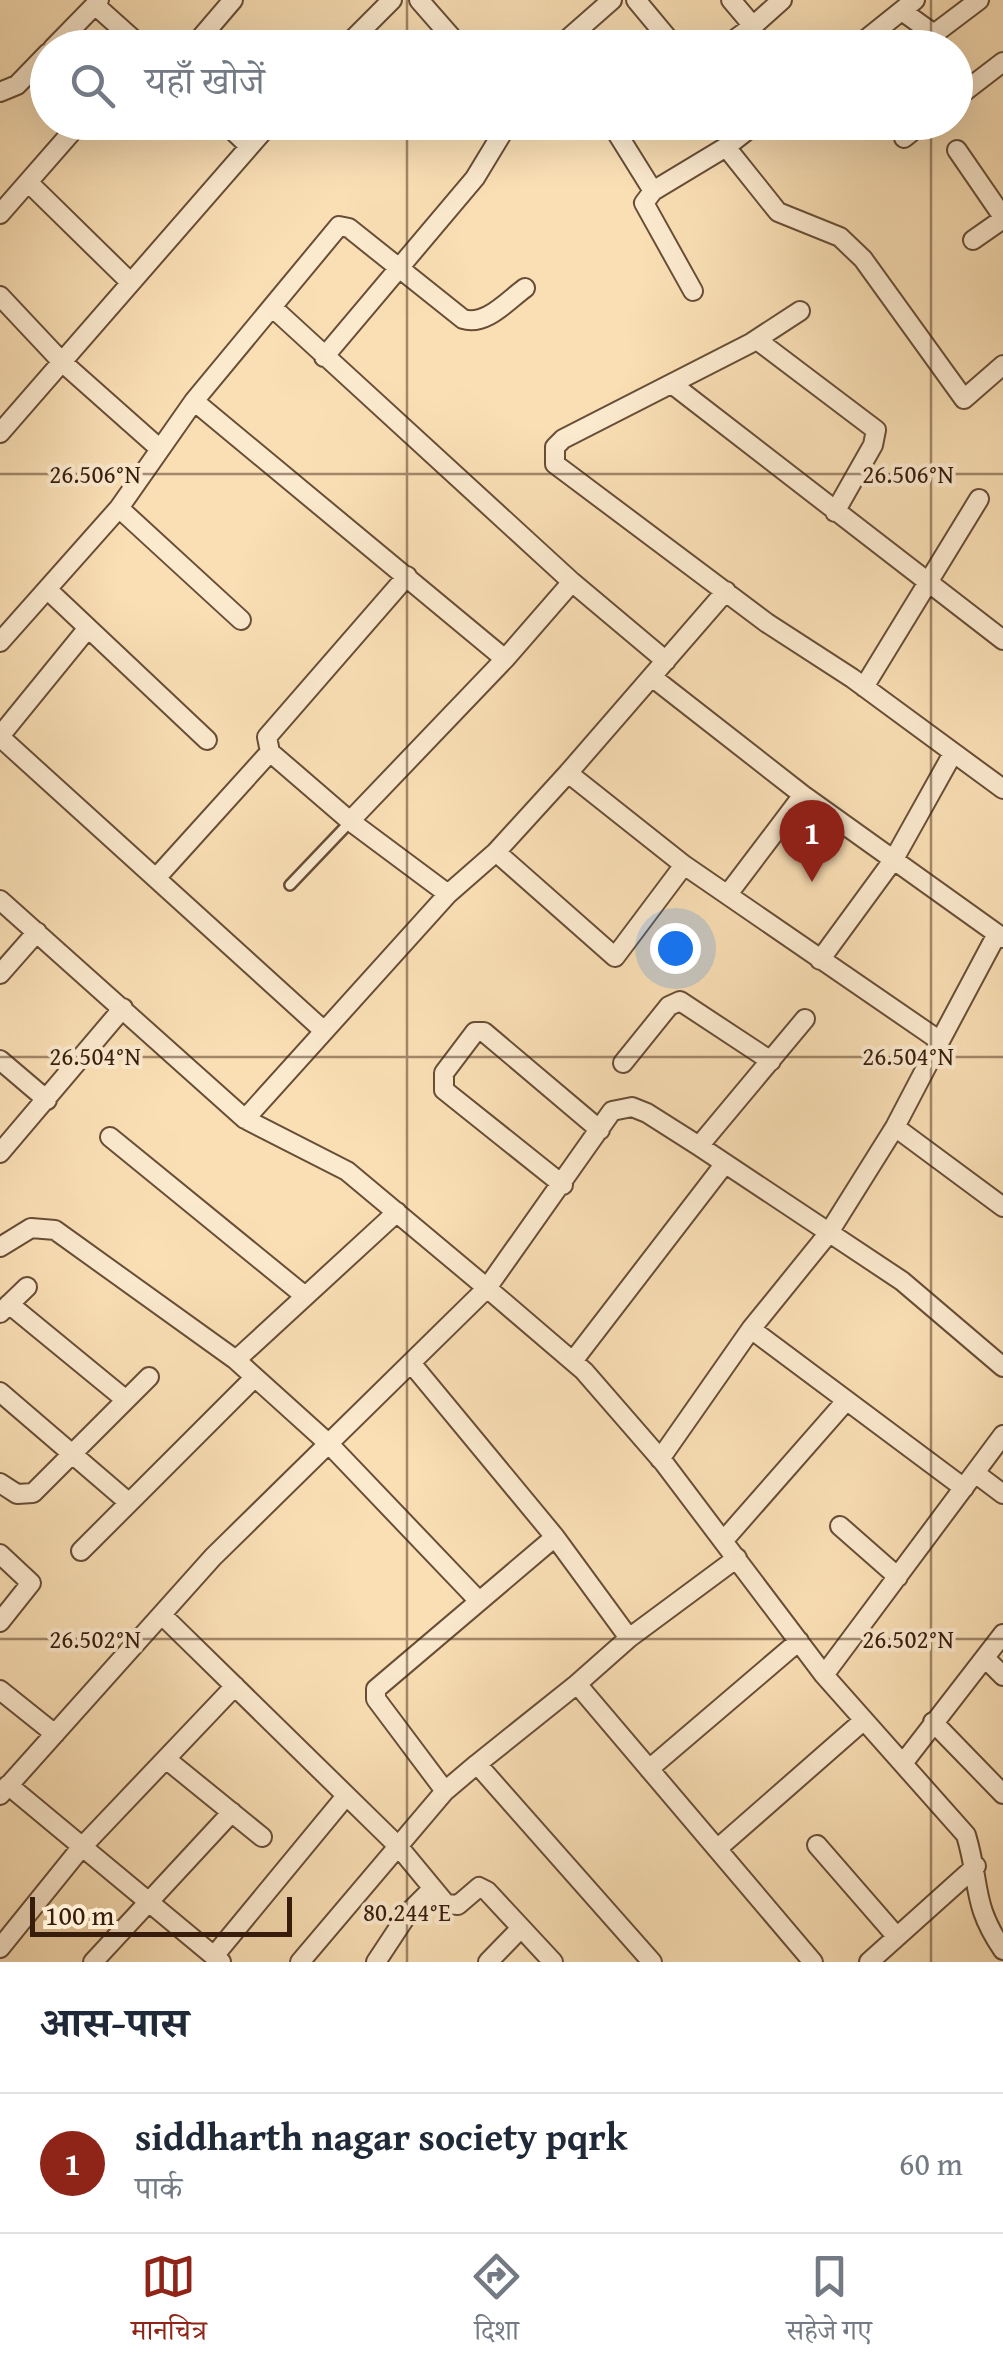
<!DOCTYPE html>
<html lang="hi">
<meta charset="utf-8">
<style>
:root{--surface:#fff;--page:#f2f2f3;--text:#1f2937;--muted:#747a83;--line:#e0e1e3;--accent:#8f2418}
body{margin:0;font-family:"Gentium Book Plus","Noto Serif Devanagari",serif;background:var(--page);color:var(--text)}
.scale{position:absolute;left:30px;bottom:25px;width:262px;box-sizing:border-box;padding-left:10px;border:5px solid #381d0d;border-top:0;font-size:28px;line-height:35px;white-space:nowrap;color:#381d0d;-webkit-text-stroke:8px #fceacf;paint-order:stroke}
.you{position:absolute;left:675px;top:948px;width:35px;height:35px;margin:-25px;border:8px solid #fff;border-radius:50%;background:#1a73e8;box-shadow:0 0 0 15px #1a73e833}
.badge{display:grid;place-items:center;width:65px;height:65px;border-radius:50%;background:var(--accent);color:#fff;font-size:32px;font-weight:700}
.pin{position:absolute;translate:-50% -82px;filter:drop-shadow(0 2px 5px #0008)}
.pin::after{content:'';position:absolute;top:52px;width:35px;height:30px;background:inherit;clip-path:polygon(0 0,100% 0,50% 100%)}
.list{margin:0;padding:0;list-style:none}
h2{display:flex;justify-content:space-between;align-items:center;height:130px;margin:0;padding:0 40px;font-size:42px}
h2 small{font-size:32px;font-weight:400;color:var(--muted)}
.list li{display:grid;grid-template-columns:65px 1fr auto;gap:30px;align-items:center;box-sizing:border-box;height:140px;padding:0 40px;border-top:2px solid var(--line)}
.list b{display:block;font-size:38px;white-space:nowrap}
.list p{margin:0;font-size:32px;white-space:nowrap;color:var(--muted)}
.list em{font-size:32px;font-style:normal;color:var(--muted)}
.icon{flex:none;width:55px;height:55px;fill:none;stroke:currentColor;stroke-width:2;stroke-linecap:round;stroke-linejoin:round}
.map{position:relative;flex:none;width:1003px;height:1962px;overflow:hidden}
.search{position:absolute;background:var(--surface);box-shadow:0 10px 40px #0002;left:30px;right:30px;top:30px;height:110px;display:flex;align-items:center;gap:25px;box-sizing:border-box;padding:0 35px;border-radius:55px;color:var(--muted);font-size:38px}
.sheet{height:270px;background:var(--surface)}
nav{display:flex;justify-content:space-around;align-items:center;box-sizing:border-box;height:140px;border-top:2px solid var(--line);background:var(--surface);font-size:28px;color:var(--muted)}
nav a{display:grid;justify-items:center;gap:5px}
nav .on{color:var(--accent)}
.map>svg:first-child{display:block}
.lines{fill:none;stroke-linecap:round;stroke-linejoin:round}
.service-casing{stroke:#684e37;stroke-width:14}
.minor-casing{stroke:#684e37;stroke-width:22}
.service{stroke:#fceacf;stroke-width:9}
.minor{stroke:#fceacf;stroke-width:18}
.ticks{fill:none;stroke:#381d0d;stroke-width:2.5;stroke-opacity:0.45}
.ticks-label{font-size:25px;text-anchor:middle;fill:#381d0d;stroke:#fceacf;stroke-width:8;stroke-linejoin:round;paint-order:stroke}
</style>
<div class="map">
<svg width="1003" height="1962" viewBox="0 0 1003 1962">
<rect width="100%" height="100%" fill="#fadfb5"/>
<filter id="stains"><feTurbulence type="fractalNoise" baseFrequency=".002" numOctaves="4"/><feColorMatrix values="0 0 0 0 .2 0 0 0 0 .09 0 0 0 0 .02 0 0 0 .5 -.17"/></filter>
<radialGradient id="worn" r=".72"><stop offset=".6" stop-color="#630" stop-opacity="0"/><stop offset="1" stop-color="#630" stop-opacity=".3"/></radialGradient>
<g class="lines">
<g class="service-casing">
<path id="service" d="M 290,885 L 350,822"/>
</g>
<g class="minor-casing">
<path id="minor" d="M 99,0 L 95,5 L 143,48
M 419,0 L 461,48
M 636,0 L 676,48
M 731,0 L 753,26 L 782,0
M 902,11 L 934,34 L 979,0
M 562,44 L 612,0
M 53,48 L 95,5
M 192,48 L 233,0
M 344,48 L 392,0
M 723,48 L 753,26
M 855,48 L 915,0
M 0,92 L 17,85 L 48,53
M 956,98 L 1003,62
M 224,122 L 249,146
M 610,122 L 653,191
M 904,138 L 924,122
M 726,147 L 758,122
M 957,150 L 1003,217
M 28,182 L 129,281
M 0,214 L 77,126
M 973,240 L 1003,219
M 693,291 L 644,203 L 653,191 L 726,147 L 778,212 L 840,237 L 863,259 L 964,399 L 1003,365
M 0,296 L 62,362 L 160,449
M 272,307 L 572,582 L 666,661
M 800,311 L 751,343 L 563,439 L 555,447 L 555,464 L 767,623 L 852,678 L 1003,789
M 757,340 L 876,430 L 873,445 L 835,512
M 324,357 L 475,178 L 509,122
M 672,384 L 1003,640
M 194,401 L 505,659 L 572,582
M 0,433 L 271,122
M 119,508 L 241,620
M 407,576 L 267,737 L 270,752 L 350,821 L 505,659
M 49,591 L 207,740
M 0,642 L 119,508 L 194,401 L 339,226 L 349,228 L 463,319 C 486,326 507,301 525,288
M 652,677 L 803,795 L 1003,938
M 864,687 L 979,499
M 0,736 L 88,628
M 0,737 L 323,1030
M 568,773 L 684,865
M 350,821 L 448,894
M 496,852 L 615,957 L 684,865 L 940,1041 L 895,1127 L 828,1234 L 751,1329 L 964,1488
M 157,877 L 270,752
M 728,894 L 803,795
M 0,900 L 245,1119 L 347,1171 L 487,1288 L 213,1557 L 0,1795
M 820,960 L 894,859 L 952,755
M 0,974 L 37,932
M 940,1041 L 997,934
M 0,1060 L 47,1100
M 623,1063 L 669,1006 L 680,1001 L 771,1061
M 245,1119 L 448,894 L 496,852 L 568,773 L 726,591
M 895,1127 L 1003,1207
M 110,1137 L 305,1296
M 699,1146 L 805,1019
M 0,1153 L 123,1008
M 563,1185 L 444,1090 L 444,1073 L 475,1032 L 484,1032 L 600,1130
M 0,1247 L 31,1228 L 55,1230 L 236,1360 L 329,1444 L 478,1600
M 9,1304 L 126,1400
M 0,1313 L 27,1287
M 236,1360 L 397,1212
M 573,1361 L 723,1166
M 411,1363 L 555,1537 L 629,1638
M 1003,1367 L 902,1281 L 699,1146 L 647,1113 L 632,1107 L 612,1111 L 487,1288 L 584,1371 L 664,1463 L 824,1675 L 966,1835 C 981,1885 971,1903 1003,1950
M 0,1392 L 127,1501
M 660,1459 L 751,1329
M 975,1473 L 1003,1494
M 0,1483 L 17,1494 L 33,1493 L 149,1377
M 840,1526 L 898,1577
M 724,1540 L 846,1401
M 81,1551 L 253,1379
M 0,1554 L 31,1583 L 0,1622
M 737,1558 L 629,1638 L 577,1684 L 813,1962
M 162,1615 L 398,1846 L 446,1904 L 458,1905 L 479,1887 L 487,1891 L 553,1962
M 985,1658 L 1003,1676
M 824,1675 L 1003,1435
M 577,1684 L 477,1764 L 652,1962
M 0,1690 L 55,1734
M 933,1722 L 1003,1794
M 166,1759 L 262,1837
M 904,1762 L 1003,1634
M 649,1769 L 799,1641
M 8,1785 L 221,1962
M 445,1791 L 376,1699 L 376,1689 L 555,1537
M 817,1845 L 897,1937
M 717,1849 L 863,1721
M 0,1948 L 80,1849 L 235,1686
M 214,1956 L 346,1796
M 93,1962 L 232,1812
M 300,1962 L 445,1791 L 477,1764
M 376,1962 L 409,1912 L 432,1889
M 488,1962 L 521,1928
M 869,1962 L 976,1866"/>
</g>
<use href="#service" class="service"/>
<use href="#minor" class="minor"/>
</g>
<path class="ticks" d="M 407,0 L 407,48M 931,0 L 931,48M 407,122 L 407,1962M 931,122 L 931,1962M 0,474 L 1003,474M 0,1057 L 1003,1057M 0,1639 L 1003,1639"/>
<g class="ticks-label">
<text x="95" y="483">26.506°N</text>
<text x="908" y="483">26.506°N</text>
<text x="95" y="1065">26.504°N</text>
<text x="908" y="1065">26.504°N</text>
<text x="95" y="1648">26.502°N</text>
<text x="908" y="1648">26.502°N</text>
<text x="407" y="1921">80.244°E</text>
</g>
<rect width="100%" height="100%" filter="url(#stains)"/>
<rect width="100%" height="100%" fill="url(#worn)"/>
</svg>
<div class="scale">100 m</div>
<div class="you"></div>
<div class="pin badge" style="left:812px;top:882px">1</div>
<div class="search"><svg class="icon" aria-label="search" viewBox="0 0 24 24"><circle cx="10" cy="10" r="6"/><path d="M15 15l6 6"/></svg>यहाँ खोजें</div>
</div>
<section class="sheet">
<h2>आस-पास<small></small></h2>
<ul class="list">
<li><span class="badge">1</span><div><b>siddharth nagar society pqrk</b><p>पार्क</p></div><em>60 m</em></li>
</ul>
</section>
<nav>
<a class="on"><svg class="icon" aria-label="map" viewBox="0 0 24 24"><path d="M3 6l6-2 6 2 6-2v14l-6 2-6-2-6 2zM9 4v14M15 6v14"/></svg>मानचित्र</a>
<a><svg class="icon" aria-label="directions" viewBox="0 0 24 24"><path d="M12 3l9 9-9 9-9-9zM9 14v-3h6M13 9l2 2-2 2"/></svg>दिशा</a>
<a><svg class="icon" aria-label="saved" viewBox="0 0 24 24"><path d="M7 4h10v16l-5-4-5 4z"/></svg>सहेजे गए</a>
</nav>
